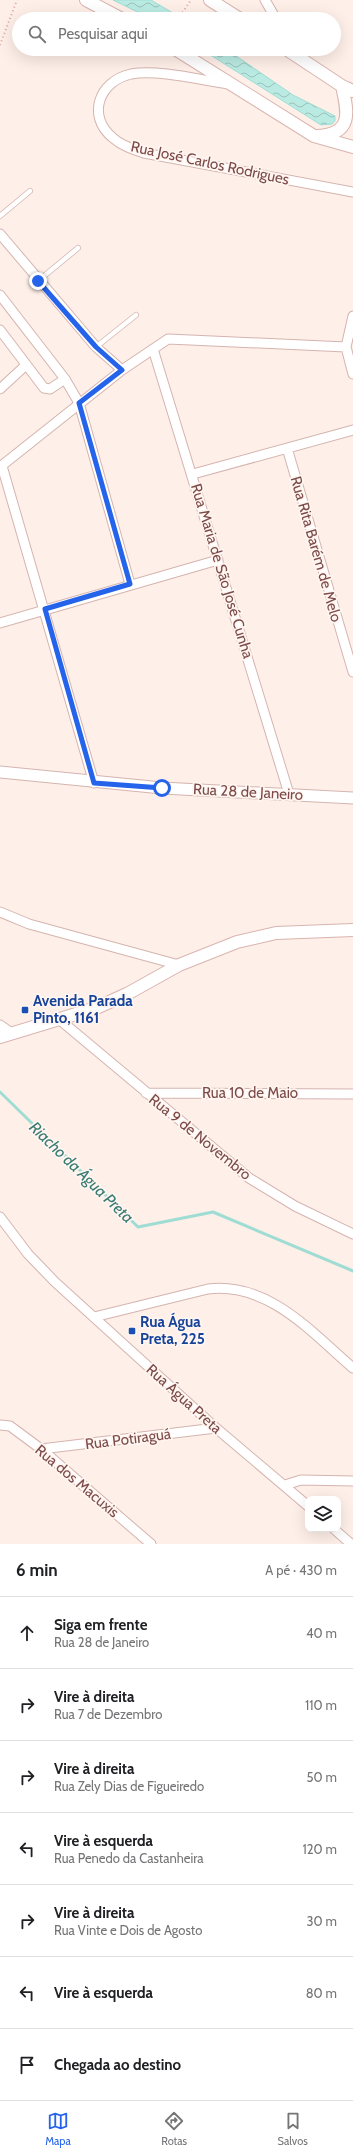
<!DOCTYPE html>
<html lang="pt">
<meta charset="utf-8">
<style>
:root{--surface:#fff;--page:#f2f2f2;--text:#202124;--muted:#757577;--line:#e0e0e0;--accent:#2563eb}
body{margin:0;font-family:Cabin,sans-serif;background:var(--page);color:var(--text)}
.controls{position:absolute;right:12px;bottom:12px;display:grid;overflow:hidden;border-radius:8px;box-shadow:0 4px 16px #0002}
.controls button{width:36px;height:36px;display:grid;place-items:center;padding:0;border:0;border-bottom:1px solid var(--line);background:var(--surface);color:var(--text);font:20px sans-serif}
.stop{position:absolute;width:12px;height:12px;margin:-9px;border:3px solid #2563eb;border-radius:50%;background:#fff}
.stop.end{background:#2563eb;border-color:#fff;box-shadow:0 1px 4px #0008}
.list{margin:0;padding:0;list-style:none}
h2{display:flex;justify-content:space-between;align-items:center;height:52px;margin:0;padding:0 16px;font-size:17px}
h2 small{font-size:13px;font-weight:400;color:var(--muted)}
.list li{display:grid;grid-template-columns:26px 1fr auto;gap:12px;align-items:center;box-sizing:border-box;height:72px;padding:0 16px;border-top:1px solid var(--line)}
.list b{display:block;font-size:15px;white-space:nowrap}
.list p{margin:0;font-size:13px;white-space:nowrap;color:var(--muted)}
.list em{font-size:13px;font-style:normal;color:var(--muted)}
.icon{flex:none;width:22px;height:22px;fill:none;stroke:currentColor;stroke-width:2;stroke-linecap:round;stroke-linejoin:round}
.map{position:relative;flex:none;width:353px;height:1544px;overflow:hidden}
.search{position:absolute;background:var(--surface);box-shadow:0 4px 16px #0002;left:12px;right:12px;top:12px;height:44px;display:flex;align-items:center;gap:10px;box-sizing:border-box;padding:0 14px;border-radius:22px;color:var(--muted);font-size:15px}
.sheet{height:556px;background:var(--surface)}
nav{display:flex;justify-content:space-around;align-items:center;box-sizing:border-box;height:56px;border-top:1px solid var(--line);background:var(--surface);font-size:11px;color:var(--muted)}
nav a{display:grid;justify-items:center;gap:2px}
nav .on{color:var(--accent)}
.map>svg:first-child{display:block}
.water{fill:url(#water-waves);stroke:#9fddd4}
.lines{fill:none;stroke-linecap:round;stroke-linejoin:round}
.stream{stroke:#9fddd4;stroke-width:3}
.service-casing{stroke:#d5b4af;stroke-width:6}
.minor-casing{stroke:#d5b4af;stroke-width:11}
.tertiary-casing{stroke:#d5b4af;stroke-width:13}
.secondary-casing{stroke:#dab4ae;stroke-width:14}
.path{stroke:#dca49f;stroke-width:2;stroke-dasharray:1 3;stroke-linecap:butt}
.service{stroke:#fff;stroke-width:4.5}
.minor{stroke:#fff;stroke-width:9}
.tertiary{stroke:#fff;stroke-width:11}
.secondary{stroke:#fff;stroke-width:12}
.route{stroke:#2563eb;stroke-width:5}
.transit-dot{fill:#1a4fb4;stroke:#fff5f1;stroke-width:1.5}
.labels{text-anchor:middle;stroke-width:3.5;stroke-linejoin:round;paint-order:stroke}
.street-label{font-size:15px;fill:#7c4b49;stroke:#fff5f1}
.transit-label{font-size:15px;font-weight:bold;fill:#164399;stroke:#fff5f1;text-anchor:start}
.water-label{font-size:16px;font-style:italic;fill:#387b71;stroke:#fff5f1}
</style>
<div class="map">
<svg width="353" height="1544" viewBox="0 0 353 1544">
<defs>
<pattern id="water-waves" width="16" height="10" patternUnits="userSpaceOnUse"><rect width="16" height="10" fill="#baebe3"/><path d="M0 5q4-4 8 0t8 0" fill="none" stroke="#9cc0ba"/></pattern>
</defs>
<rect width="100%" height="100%" fill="#feefe8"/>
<path class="water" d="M 113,0 L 151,0 L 183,19 L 152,19 Z
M 201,49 L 226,49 L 293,95 L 335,116 L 335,121 L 332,124 L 321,125 Z"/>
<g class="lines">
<path class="stream" d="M 0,1092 L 138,1227 L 213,1212 L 353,1271"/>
<g class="service-casing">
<path id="service" d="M 0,216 L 30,191
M 38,281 L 78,248
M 96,347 L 136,315"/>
</g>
<g class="minor-casing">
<path id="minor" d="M 265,0 L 276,19
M 228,84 C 201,80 157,69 131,74 C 99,81 86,116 113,138 C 122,146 133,149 144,153 L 353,192
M 0,234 L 96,347 L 122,370
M 0,295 L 65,379 L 79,403 L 130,584
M 353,316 L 346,347 L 353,374
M 0,330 L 44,388 L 50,389 L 65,379
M 153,349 L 289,794
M 0,389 L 26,365
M 287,448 L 353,672
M 2,466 L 94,783
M 0,467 L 122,370 L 168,339 L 346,347
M 193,474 L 353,430
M 0,623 L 218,560
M 0,912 L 29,924 L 179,965
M 60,1020 L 249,1178 L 295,1206 L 353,1234
M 0,1025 L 13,1034
M 146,1093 L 353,1094
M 0,1217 L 28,1254 L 55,1282 L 216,1428 L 308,1506
M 94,1317 L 208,1289 C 269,1282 311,1332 353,1368
M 0,1425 L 10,1426 L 41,1449 L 151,1544
M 41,1449 L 216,1428
M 285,1485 L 301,1480 L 353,1481
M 334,1529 L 351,1544"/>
</g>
<g class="tertiary-casing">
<path id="tertiary" d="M 0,772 L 162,788 L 353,798"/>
</g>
<g class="secondary-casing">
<path id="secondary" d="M 86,0 L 122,19
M 210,0 L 240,19
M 175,49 L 314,136 L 353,147
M 286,49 L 342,86 L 353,91
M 317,136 C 353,134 348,113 342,86
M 0,1037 L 96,1008 L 127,994 L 179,965 L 237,942 L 276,933 L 353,930"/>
</g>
<path class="path" d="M 178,19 L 191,0
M 0,45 L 17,0"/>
<use href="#service" class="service"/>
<use href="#minor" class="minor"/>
<use href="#tertiary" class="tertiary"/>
<use href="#secondary" class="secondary"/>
</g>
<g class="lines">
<path class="route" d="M 38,281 L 96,347 L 122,370 L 79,403 L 130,584 L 45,609 L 94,783 L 162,788"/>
</g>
<g class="transit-dot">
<rect x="21" y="1006" width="8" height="8" rx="2"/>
<rect x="128" y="1327" width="8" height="8" rx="2"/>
</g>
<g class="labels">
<g class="street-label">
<text transform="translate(210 163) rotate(12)" y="5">Rua José Carlos Rodrigues</text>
<text transform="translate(316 549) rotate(74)" y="5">Rua Rita Barém de Melo</text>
<text transform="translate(222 571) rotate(73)" y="5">Rua Maria de São José Cunha</text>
<text transform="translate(248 792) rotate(3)" y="5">Rua 28 de Janeiro</text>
<text x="250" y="1098">Rua 10 de Maio</text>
<text transform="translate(200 1137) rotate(39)" y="5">Rua 9 de Novembro</text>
<text transform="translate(184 1399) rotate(42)" y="5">Rua Água Preta</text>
<text transform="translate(128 1439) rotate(-7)" y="5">Rua Potiraguá</text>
<text transform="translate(77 1481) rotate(40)" y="5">Rua dos Macuxis</text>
</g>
<g class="transit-label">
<text x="33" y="1006">Avenida Parada<tspan x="33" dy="17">Pinto, 1161</tspan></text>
<text x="140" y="1327">Rua Água<tspan x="140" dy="17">Preta, 225</tspan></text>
</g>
<g class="water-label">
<text transform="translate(82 1172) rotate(44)" y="6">Riacho da Água Preta</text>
</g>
</g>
</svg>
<div class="controls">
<button><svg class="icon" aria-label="layers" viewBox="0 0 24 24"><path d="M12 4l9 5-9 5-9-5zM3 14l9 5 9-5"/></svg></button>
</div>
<div class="stop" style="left:162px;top:788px"></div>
<div class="stop end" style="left:38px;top:281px"></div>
<div class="search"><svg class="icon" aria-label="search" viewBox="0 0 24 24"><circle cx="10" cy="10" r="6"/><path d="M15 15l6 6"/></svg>Pesquisar aqui</div>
</div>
<section class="sheet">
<h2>6 min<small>A pé · 430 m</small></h2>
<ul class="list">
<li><svg class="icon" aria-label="ahead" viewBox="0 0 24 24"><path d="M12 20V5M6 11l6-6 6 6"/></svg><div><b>Siga em frente</b><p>Rua 28 de Janeiro</p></div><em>40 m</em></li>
<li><svg class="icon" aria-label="right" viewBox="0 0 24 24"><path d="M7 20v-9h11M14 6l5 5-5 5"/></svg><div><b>Vire à direita</b><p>Rua 7 de Dezembro</p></div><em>110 m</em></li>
<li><svg class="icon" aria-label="right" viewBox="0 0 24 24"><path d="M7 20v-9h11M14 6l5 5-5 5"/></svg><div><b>Vire à direita</b><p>Rua Zely Dias de Figueiredo</p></div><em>50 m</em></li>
<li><svg class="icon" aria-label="left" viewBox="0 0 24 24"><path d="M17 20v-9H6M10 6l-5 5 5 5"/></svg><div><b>Vire à esquerda</b><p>Rua Penedo da Castanheira</p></div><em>120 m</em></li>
<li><svg class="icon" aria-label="right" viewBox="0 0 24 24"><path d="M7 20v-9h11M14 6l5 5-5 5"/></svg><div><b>Vire à direita</b><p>Rua Vinte e Dois de Agosto</p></div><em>30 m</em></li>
<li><svg class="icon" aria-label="left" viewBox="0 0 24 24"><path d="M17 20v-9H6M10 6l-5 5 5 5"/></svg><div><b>Vire à esquerda</b></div><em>80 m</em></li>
<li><svg class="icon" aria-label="arrive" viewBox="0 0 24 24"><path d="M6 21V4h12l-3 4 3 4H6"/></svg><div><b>Chegada ao destino</b></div></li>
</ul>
</section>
<nav>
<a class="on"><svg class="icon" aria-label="map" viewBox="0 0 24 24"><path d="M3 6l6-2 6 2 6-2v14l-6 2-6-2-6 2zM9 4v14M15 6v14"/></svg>Mapa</a>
<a><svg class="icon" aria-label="directions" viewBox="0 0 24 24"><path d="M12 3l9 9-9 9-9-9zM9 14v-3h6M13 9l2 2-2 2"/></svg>Rotas</a>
<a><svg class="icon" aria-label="saved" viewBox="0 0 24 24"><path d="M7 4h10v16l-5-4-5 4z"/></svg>Salvos</a>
</nav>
